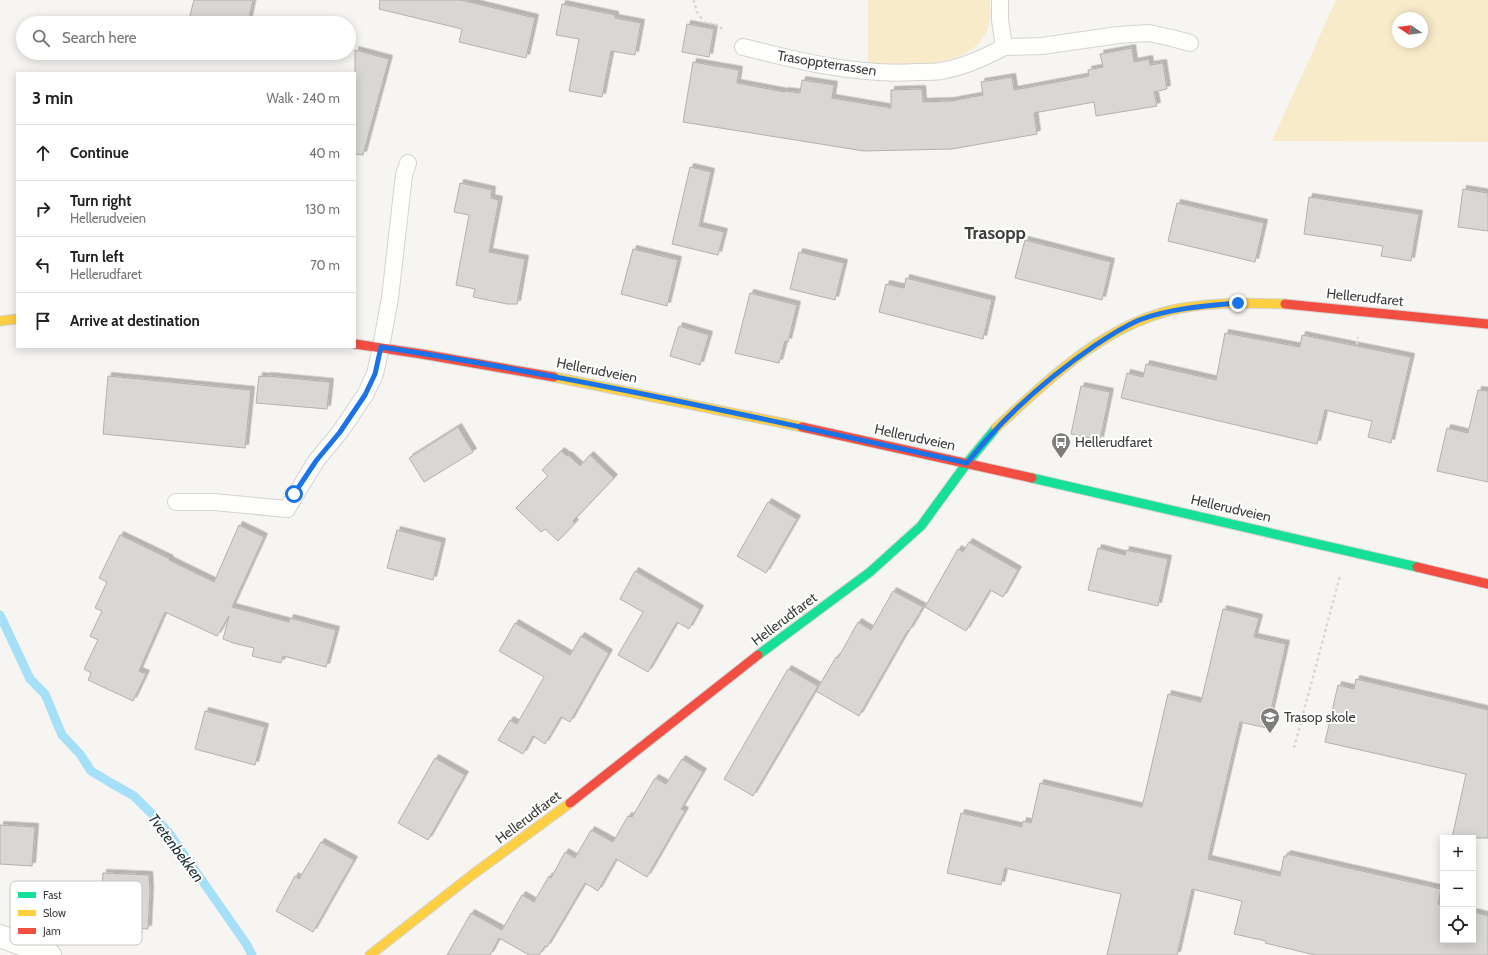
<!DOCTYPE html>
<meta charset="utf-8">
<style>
:root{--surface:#fff;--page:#f2f2f2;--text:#202124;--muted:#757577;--line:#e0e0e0}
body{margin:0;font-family:Cabin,sans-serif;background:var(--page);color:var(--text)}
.controls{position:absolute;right:12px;bottom:12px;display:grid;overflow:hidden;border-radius:0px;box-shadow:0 2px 10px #0003}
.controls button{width:36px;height:36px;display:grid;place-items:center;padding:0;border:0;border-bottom:1px solid var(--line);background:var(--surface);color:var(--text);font:20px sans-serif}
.compass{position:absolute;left:1392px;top:12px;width:36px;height:36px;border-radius:50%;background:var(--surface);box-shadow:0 2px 10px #0003;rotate:283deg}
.stop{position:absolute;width:12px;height:12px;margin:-9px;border:3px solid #1a73e8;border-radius:50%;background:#fff}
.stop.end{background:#1a73e8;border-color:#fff;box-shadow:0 1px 4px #0008}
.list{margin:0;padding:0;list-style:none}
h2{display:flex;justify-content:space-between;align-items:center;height:52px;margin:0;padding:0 16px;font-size:17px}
h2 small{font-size:13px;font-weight:400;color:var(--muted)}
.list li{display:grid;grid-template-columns:26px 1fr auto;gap:12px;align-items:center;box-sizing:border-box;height:56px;padding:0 16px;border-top:1px solid var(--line)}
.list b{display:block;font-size:15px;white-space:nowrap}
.list p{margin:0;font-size:13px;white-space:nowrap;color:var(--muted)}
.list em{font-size:13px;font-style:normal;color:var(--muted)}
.icon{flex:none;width:22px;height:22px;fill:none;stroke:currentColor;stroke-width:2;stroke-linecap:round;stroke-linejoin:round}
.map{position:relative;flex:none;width:1488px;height:955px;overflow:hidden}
.search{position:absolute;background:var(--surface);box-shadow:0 2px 10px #0003;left:16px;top:16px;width:340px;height:44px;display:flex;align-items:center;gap:10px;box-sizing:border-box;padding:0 14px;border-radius:22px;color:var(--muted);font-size:15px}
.panel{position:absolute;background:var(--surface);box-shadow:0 2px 10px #0003;left:16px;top:72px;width:340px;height:276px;border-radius:0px}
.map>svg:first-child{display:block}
.green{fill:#f8ebc9;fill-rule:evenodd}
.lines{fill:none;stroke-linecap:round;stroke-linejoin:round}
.stream{stroke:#a6dff8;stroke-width:9}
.building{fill:#d8d7d4;stroke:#b2b1ae;filter:url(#shadow)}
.lane-casing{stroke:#d4d3d0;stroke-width:18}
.street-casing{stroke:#d4d3d0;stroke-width:24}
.fast-casing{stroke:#d4d3d0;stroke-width:11}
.slow-casing{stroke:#d4d3d0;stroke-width:11}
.jam-casing{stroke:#d4d3d0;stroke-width:11}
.path{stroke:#d8d8d8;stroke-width:2.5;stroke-dasharray:3 3;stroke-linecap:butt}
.lane{stroke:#fefefd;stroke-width:16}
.street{stroke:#fefefd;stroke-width:22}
.fast{stroke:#16e098;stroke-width:9}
.slow{stroke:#ffcf43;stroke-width:9}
.jam{stroke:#f24e42;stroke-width:9}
.route{stroke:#1a73e8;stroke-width:5}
.labels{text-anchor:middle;stroke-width:4;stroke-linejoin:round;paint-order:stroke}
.street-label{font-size:14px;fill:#3d3d3b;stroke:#fff}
.poi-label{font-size:14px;fill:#3d3d3b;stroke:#fff;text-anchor:start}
.water-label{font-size:15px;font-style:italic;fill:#1a2e36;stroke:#fff}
.district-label{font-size:18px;font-weight:bold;fill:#3d3d3b;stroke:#fff}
.key{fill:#fff;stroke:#c5c5c4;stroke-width:1}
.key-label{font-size:11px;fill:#3d3d3b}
</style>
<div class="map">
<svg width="1488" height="955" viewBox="0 0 1488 955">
<defs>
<filter id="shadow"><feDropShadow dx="3.5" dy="-3.5" stdDeviation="0" flood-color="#0004"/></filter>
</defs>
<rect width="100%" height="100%" fill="#f7f5f2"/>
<path class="green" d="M 868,0 L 990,0 C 991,11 991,23 986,33 C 968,70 902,66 868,64 Z
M 1336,0 L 1488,0 L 1488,142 L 1272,141 ZM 1398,18 L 1422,18 L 1422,42 L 1398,42 Z"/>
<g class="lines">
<path class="stream" d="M 0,615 L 30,679 L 45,694 L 62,735 L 80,754 L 91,771 L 111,783 L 134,796 L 153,815 L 169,833 L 247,945 L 252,955"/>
</g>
<path class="building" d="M 194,0 L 253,0 L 248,23 L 188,23 Z
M 380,0 L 461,0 L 535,18 L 526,58 L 459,42 L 462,29 L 379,9 Z
M 562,4 L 615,15 L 615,18 L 641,23 L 635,55 L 611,51 L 602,97 L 569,91 L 579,39 L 556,35 Z
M 687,24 L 714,29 L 709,57 L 682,52 Z
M 1132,48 L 1134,62 L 1149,59 L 1150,65 L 1163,63 L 1167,89 L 1154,92 L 1157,106 L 1096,116 L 1094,102 L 1034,113 L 1037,134 L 952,149 L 864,151 L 683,122 L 693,62 L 739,70 L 737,83 L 785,92 L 785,91 L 800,93 L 802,80 L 834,85 L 832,98 L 891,108 L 891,90 L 922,89 L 923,102 L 951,101 L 983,95 L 981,82 L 1012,77 L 1014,90 L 1089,76 L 1088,70 L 1103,67 L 1100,54 Z
M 355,50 L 389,59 L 363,155 L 355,154 Z
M 690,167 L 711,172 L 699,226 L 724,232 L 718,255 L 672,244 Z
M 460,183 L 492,190 L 491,198 L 499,200 L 489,252 L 525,259 L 517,304 L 507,304 L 473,297 L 475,289 L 456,285 L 469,215 L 454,212 Z
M 1463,189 L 1488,193 L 1488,231 L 1458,227 Z
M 1309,197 L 1419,214 L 1411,261 L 1381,256 L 1383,246 L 1304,234 Z
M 1177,203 L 1264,223 L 1255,262 L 1168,241 Z
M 1025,240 L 1111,262 L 1102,300 L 1015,278 Z
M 633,249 L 678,260 L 667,306 L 621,294 Z
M 799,252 L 844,263 L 835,300 L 790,289 Z
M 906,278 L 992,300 L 983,339 L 879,312 L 886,284 L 904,288 Z
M 750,293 L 797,305 L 788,342 L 785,341 L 779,363 L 735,353 Z
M 679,326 L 709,335 L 700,365 L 670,356 Z
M 1225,333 L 1300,347 L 1302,335 L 1411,357 L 1391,443 L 1368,437 L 1372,421 L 1325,410 L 1317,444 L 1121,398 L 1127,373 L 1143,377 L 1146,364 L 1216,380 Z
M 108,376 L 251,390 L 245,448 L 103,434 Z
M 259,376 L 267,377 L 267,376 L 330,382 L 327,409 L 256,403 Z
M 1081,386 L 1110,392 L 1100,440 L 1071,434 Z
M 1478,390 L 1488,391 L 1488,482 L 1437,471 L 1447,428 L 1468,433 Z
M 458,427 L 473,452 L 424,482 L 409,458 Z
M 561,451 L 567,456 L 568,455 L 580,466 L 590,455 L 614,478 L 573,521 L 575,523 L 558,541 L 545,529 L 541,532 L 516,508 L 548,476 L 542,470 Z
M 768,502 L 797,519 L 766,573 L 737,556 Z
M 239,525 L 264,537 L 232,607 L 289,622 L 290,618 L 336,630 L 326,667 L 283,656 L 281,663 L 252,656 L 254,648 L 233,643 L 223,639 L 229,616 L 217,636 L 165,612 L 139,671 L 146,674 L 133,701 L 88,680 L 91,673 L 84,669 L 98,640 L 90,636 L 102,611 L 95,608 L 107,582 L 99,578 L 120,535 L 170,559 L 169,560 L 214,582 Z
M 397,530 L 442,542 L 433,580 L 387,568 Z
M 969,542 L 1018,570 L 1003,597 L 990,590 L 966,631 L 925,607 L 958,549 L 963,552 Z
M 1098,548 L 1125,555 L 1126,550 L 1168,559 L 1158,606 L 1088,590 Z
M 635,571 L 700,609 L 689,629 L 677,622 L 648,672 L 618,655 L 643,612 L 620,599 Z
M 893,591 L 923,607 L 909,631 L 908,630 L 859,716 L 816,691 L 836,657 L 838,658 L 858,622 L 871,630 Z
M 1223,609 L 1259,618 L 1254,637 L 1286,644 L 1267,728 L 1240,722 L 1208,859 L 1280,876 L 1284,856 L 1287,856 L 1287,854 L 1441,889 L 1438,904 L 1443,905 L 1443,940 L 1473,940 L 1473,912 L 1488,916 L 1488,955 L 1315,955 L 1265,943 L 1266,941 L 1234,934 L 1242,901 L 1192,889 L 1177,955 L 1107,955 L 1121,894 L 1005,868 L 1001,885 L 947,873 L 961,813 L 1022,827 L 1023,821 L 1031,823 L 1040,783 L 1142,807 L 1168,694 L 1201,702 Z
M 515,623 L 570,655 L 581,636 L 609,653 L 570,722 L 561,717 L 545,744 L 533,736 L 523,754 L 498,740 L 510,720 L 517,724 L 544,677 L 499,651 Z
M 788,669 L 818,686 L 753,796 L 724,779 Z
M 1356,679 L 1488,710 L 1488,838 L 1452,838 L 1466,774 L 1325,742 L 1338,685 L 1354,689 Z
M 205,711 L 265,727 L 255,765 L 195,749 Z
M 435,758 L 465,775 L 428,840 L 398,823 Z
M 682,759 L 703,772 L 681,809 L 685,811 L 647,877 L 616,859 L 598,891 L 585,883 L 547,947 L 545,946 L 539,955 L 529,955 L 499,938 L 490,955 L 447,955 L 471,913 L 502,930 L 522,895 L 534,902 L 549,876 L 551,878 L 565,852 L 575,858 L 591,830 L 613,842 L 628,816 L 632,817 L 655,778 L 666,784 Z
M 0,825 L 35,827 L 32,866 L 0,864 Z
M 321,842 L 354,860 L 313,932 L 276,911 L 295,876 L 299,879 Z
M 103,873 L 149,875 L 150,890 L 148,929 L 100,926 Z"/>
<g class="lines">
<g class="lane-casing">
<path id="lane" d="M 1000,0 L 1000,20 L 1004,47 L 1042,46 L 1118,35 L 1149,33 L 1172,38 L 1190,43
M 743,47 C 800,61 857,76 917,72 C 925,72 934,72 941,71 C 964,67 984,58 1004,47
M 176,502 L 214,502 L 287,509 L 316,461 L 340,432 L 365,395 L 375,374 L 381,347 L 390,298 L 404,175 L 408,163"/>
</g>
<g class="street-casing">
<path id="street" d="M 0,936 L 50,955"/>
</g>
<g class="fast-casing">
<path id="fast" d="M 1032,478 L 1417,567
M 758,655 L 870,572 L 921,526 L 967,463 L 996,428"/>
</g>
<g class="slow-casing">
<path id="slow" d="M 0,321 L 17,319
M 554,377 L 802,427
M 996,428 C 1049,379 1108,321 1182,308 C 1216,302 1251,303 1285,304
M 370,955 L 472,875 L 570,803"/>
</g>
<g class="jam-casing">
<path id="jam" d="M 1285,304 L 1488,324
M 355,344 L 422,354 L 554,377
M 802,427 L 1032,478
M 1417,567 L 1488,584
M 570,803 L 758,655"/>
</g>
<path class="path" d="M 693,0 L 694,1 L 697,12 L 704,22 L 717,25 L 725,31
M 1352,374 L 1358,337
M 1294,748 L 1340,576"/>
<use href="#lane" class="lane"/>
<use href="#street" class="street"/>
<use href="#fast" class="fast"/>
<use href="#slow" class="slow"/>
<use href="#jam" class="jam"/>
</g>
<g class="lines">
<path class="route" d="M 294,494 L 316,461 L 340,432 L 365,395 L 375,374 L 381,347 C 578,377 773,421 967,463 C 1004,416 1047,378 1097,344 C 1111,335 1126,325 1142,319 C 1173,308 1205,306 1238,303"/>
</g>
<defs>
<g id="bus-pin" transform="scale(1)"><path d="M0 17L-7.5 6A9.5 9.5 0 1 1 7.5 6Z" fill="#7e7d7b" stroke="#fff"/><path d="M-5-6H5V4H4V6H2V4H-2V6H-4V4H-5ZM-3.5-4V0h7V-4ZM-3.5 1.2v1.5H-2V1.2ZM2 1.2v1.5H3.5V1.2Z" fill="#fff"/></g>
<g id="school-pin" transform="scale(1)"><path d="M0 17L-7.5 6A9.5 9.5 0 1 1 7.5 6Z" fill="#7e7d7b" stroke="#fff"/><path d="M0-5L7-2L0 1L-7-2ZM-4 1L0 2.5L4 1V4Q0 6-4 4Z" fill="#fff"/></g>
</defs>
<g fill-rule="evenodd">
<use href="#bus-pin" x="1061" y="442"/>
<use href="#school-pin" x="1270" y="717"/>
</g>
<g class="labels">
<g class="street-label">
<text transform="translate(827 63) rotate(9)" y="5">Trasoppterrassen</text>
<text transform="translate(1365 297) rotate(6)" y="5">Hellerudfaret</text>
<text transform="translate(597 370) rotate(11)" y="5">Hellerudveien</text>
<text transform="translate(915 437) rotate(12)" y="5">Hellerudveien</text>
<text transform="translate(1231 508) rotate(13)" y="5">Hellerudveien</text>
<text transform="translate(784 619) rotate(-37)" y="5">Hellerudfaret</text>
<text transform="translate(528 817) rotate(-37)" y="5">Hellerudfaret</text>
</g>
<g class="poi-label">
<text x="1075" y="447">Hellerudfaret</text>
<text x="1284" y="722">Trasop skole</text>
</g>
<g class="water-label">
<text transform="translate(176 848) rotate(53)" y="5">Tvetenbekken</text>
</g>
<g class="district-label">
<text x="995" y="239">Trasopp</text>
</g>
</g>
<rect x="10" y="881" width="132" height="64" rx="6" class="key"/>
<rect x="18" y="892" width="18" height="6" fill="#16e098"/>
<rect x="18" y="910" width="18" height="6" fill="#ffcf43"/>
<rect x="18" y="928" width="18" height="6" fill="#f24e42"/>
<g class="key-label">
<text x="43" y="899">Fast</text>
<text x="43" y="917">Slow</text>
<text x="43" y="935">Jam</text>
</g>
</svg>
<div class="controls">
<button>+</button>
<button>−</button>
<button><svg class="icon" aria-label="locate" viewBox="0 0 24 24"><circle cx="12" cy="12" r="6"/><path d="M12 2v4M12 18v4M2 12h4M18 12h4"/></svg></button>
</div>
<svg class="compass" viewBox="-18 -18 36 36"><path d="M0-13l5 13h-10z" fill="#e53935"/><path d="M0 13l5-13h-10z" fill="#757577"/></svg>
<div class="stop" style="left:294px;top:494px"></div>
<div class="stop end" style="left:1238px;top:303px"></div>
<div class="search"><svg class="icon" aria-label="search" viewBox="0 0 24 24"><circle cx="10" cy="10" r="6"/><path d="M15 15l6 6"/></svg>Search here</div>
<section class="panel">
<h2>3 min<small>Walk · 240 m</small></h2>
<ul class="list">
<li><svg class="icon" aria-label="ahead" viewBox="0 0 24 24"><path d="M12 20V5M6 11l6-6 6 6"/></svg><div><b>Continue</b></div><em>40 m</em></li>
<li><svg class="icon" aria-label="right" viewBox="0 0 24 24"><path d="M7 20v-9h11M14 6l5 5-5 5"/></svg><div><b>Turn right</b><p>Hellerudveien</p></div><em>130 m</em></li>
<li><svg class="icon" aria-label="left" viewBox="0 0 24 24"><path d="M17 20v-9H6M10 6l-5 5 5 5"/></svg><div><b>Turn left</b><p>Hellerudfaret</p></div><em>70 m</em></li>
<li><svg class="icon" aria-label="arrive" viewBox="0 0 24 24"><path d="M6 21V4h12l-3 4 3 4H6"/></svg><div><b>Arrive at destination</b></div></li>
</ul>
</section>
</div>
